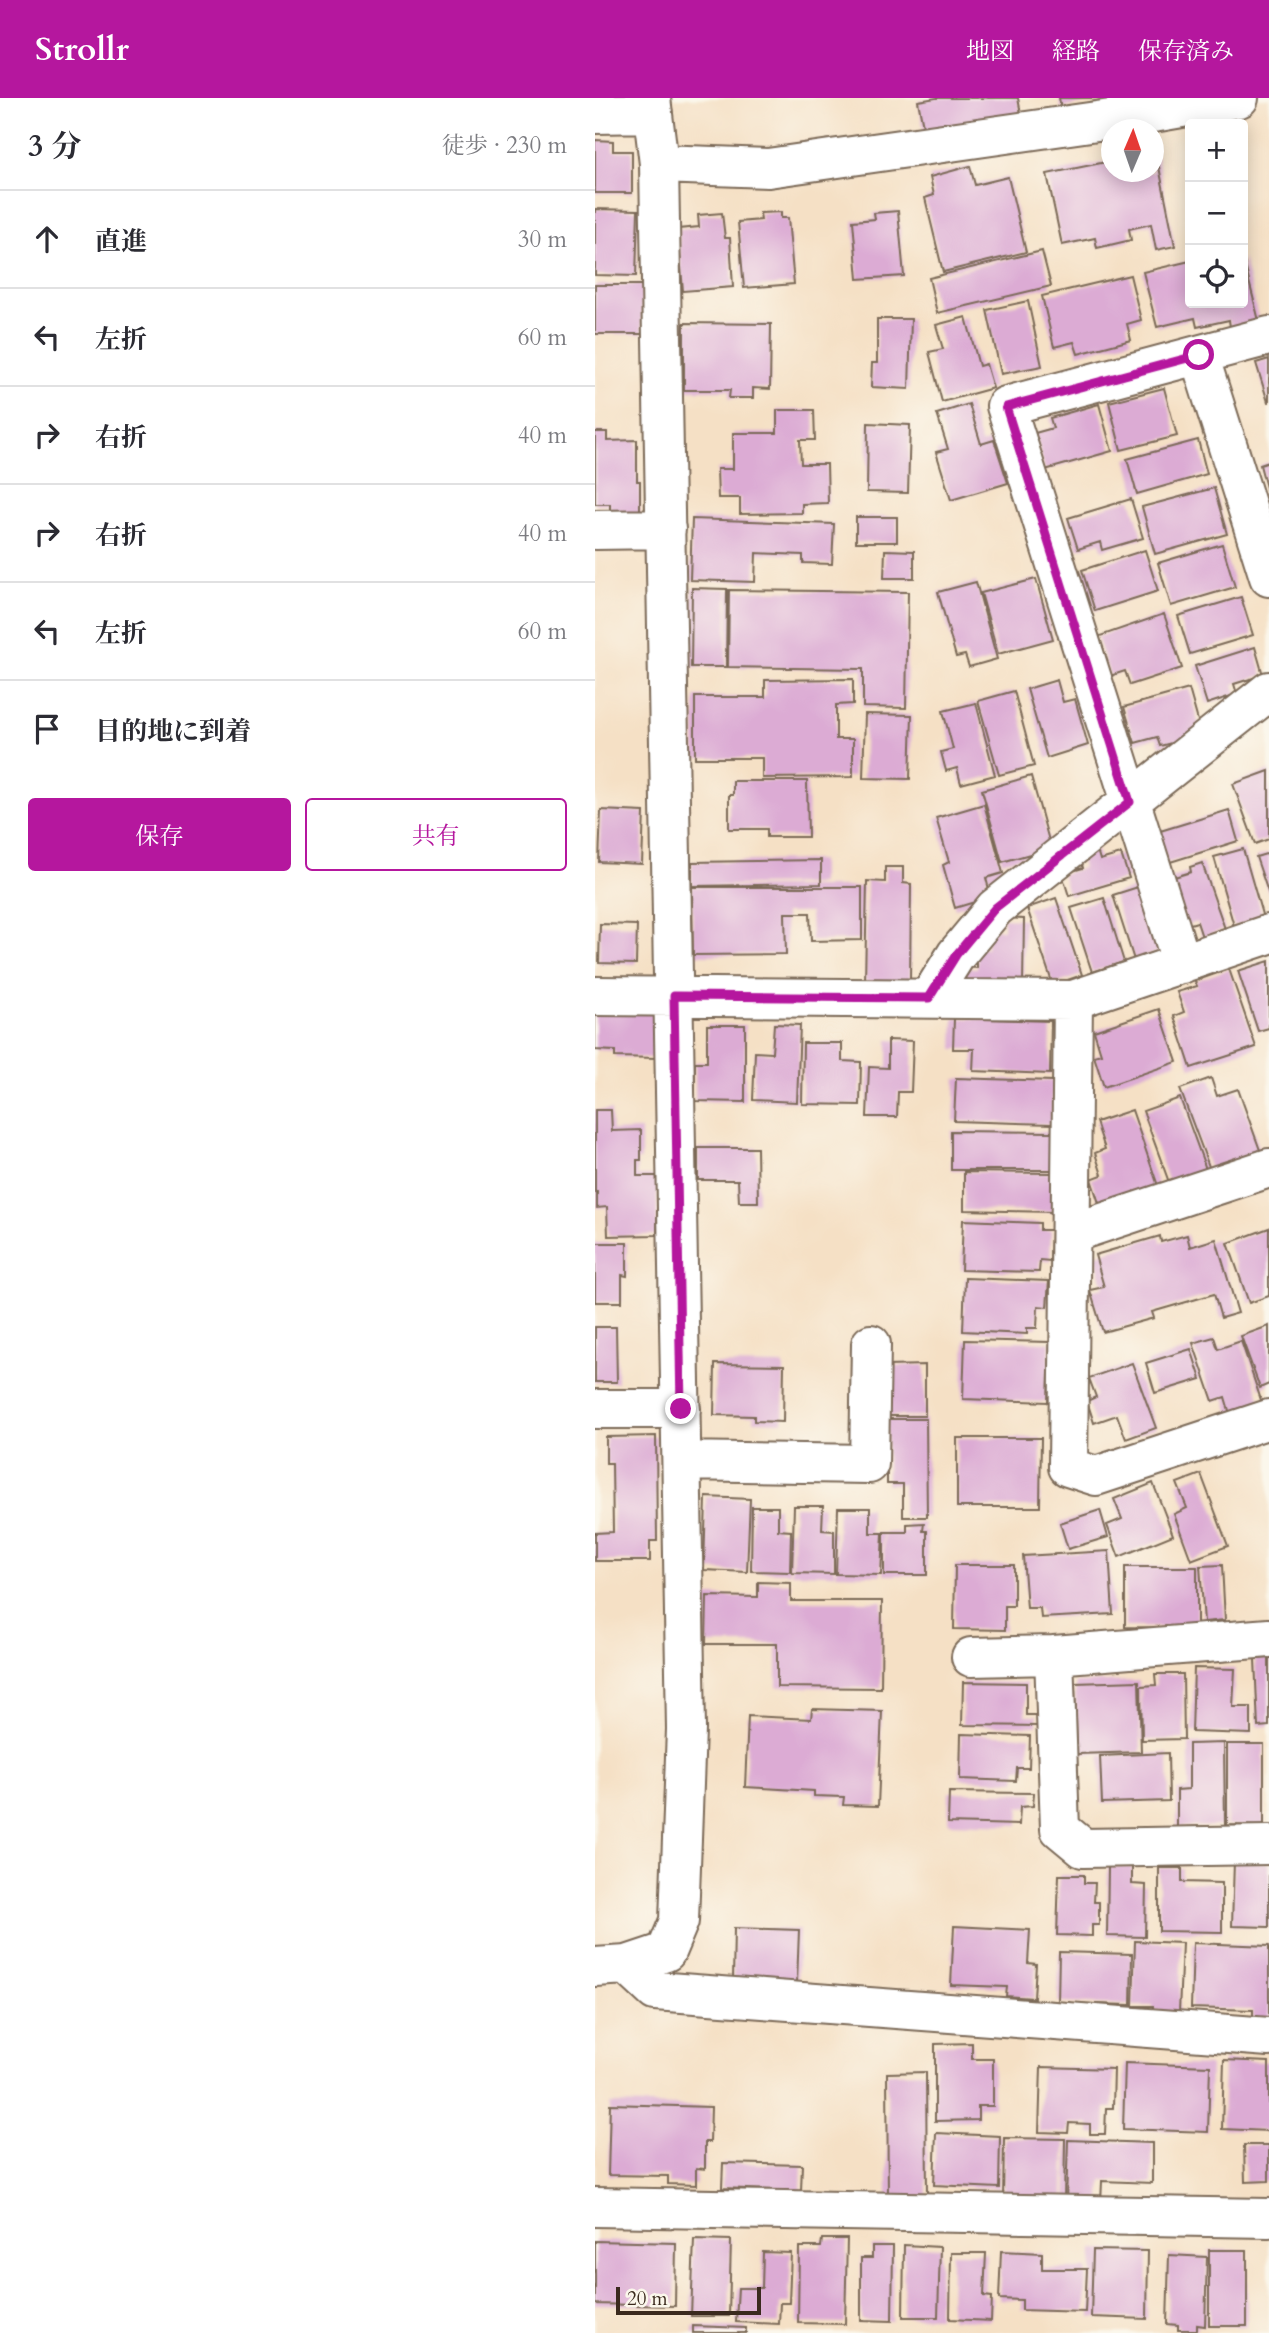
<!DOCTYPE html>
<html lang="ja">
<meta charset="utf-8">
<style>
:root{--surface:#fff;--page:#f2f2f3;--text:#2b2b33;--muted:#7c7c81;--line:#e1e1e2;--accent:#b5179e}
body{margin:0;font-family:Cardo,"Noto Serif JP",serif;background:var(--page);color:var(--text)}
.controls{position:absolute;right:21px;top:21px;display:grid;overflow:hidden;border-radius:7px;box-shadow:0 4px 18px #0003}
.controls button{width:63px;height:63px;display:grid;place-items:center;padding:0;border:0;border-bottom:2px solid var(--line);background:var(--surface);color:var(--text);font:35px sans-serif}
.compass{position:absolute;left:506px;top:21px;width:63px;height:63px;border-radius:50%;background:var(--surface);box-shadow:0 4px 18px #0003;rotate:2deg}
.scale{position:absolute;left:21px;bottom:18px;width:145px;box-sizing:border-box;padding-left:7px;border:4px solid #3b2a1e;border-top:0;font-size:19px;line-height:24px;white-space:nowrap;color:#3b2a1e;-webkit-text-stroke:5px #fbf7ec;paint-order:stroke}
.stop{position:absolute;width:21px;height:21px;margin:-16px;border:5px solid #b5179e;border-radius:50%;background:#fff}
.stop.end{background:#b5179e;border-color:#fff;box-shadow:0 2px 7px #0008}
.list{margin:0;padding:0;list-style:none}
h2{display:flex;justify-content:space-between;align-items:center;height:91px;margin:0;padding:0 28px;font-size:30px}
h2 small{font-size:23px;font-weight:400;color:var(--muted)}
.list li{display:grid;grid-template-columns:46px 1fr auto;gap:21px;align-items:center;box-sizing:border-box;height:98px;padding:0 28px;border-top:2px solid var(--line)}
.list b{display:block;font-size:26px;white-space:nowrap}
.list em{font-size:23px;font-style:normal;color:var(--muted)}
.actions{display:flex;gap:14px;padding:21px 28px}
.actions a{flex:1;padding:16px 0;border:2px solid var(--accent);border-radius:7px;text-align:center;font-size:24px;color:var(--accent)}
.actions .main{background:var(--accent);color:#fff}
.icon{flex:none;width:38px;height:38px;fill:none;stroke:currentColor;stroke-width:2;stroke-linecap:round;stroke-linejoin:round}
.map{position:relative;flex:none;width:674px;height:2235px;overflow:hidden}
header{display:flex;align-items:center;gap:42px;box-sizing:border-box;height:98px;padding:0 35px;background:var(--accent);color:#fff}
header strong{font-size:33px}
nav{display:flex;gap:38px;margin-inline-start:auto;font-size:24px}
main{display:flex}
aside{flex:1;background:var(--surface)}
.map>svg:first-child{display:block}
.building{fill:#dcabd4}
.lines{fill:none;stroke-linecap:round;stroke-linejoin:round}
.street-casing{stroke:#7c6a58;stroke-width:42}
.street{stroke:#fff;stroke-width:38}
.route{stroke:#b5179e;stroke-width:9}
</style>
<header>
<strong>Strollr</strong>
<nav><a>地図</a><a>経路</a><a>保存済み</a></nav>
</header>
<main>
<aside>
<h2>3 分<small>徒歩 · 230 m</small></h2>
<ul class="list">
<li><svg class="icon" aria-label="ahead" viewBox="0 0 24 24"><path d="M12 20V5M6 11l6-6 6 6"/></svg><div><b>直進</b></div><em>30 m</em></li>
<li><svg class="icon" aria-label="left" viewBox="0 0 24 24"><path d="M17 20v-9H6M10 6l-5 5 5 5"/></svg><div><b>左折</b></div><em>60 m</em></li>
<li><svg class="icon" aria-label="right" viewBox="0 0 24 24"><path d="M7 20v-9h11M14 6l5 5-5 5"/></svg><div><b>右折</b></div><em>40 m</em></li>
<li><svg class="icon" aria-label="right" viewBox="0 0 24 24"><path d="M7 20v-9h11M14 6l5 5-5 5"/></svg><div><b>右折</b></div><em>40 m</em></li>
<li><svg class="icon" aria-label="left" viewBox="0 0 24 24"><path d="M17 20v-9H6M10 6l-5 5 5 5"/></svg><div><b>左折</b></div><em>60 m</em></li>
<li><svg class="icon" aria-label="arrive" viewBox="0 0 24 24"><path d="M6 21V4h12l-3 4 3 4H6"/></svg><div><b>目的地に到着</b></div></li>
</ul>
<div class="actions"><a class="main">保存</a><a>共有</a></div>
</aside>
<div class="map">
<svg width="674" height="2235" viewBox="0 0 674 2235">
<rect width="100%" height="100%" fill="#fbf7ec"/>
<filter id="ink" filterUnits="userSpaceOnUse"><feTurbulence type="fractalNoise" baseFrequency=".0143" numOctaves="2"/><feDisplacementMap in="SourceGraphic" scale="14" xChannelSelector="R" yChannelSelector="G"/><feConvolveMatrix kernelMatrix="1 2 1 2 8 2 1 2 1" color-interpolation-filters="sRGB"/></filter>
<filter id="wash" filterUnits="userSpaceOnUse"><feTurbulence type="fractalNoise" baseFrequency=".00686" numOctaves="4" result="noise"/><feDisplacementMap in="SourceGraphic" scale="28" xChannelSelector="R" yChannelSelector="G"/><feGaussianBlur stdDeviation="1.57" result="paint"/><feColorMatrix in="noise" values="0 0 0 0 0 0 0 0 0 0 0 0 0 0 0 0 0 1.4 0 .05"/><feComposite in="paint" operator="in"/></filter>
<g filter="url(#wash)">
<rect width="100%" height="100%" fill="#f5e0c5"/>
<g id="blocks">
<path class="building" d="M 341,0 L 423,0 L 426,16 L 329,33 L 323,3 Z
M 464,0 L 507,0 L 507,2 L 466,10 Z
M 0,42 L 18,43 L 18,53 L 37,53 L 37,95 L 0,95 Z
M 558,54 L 561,54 L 580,148 L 561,152 L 556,126 L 534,131 L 536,142 L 502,150 L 500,140 L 467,147 L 452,76 L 516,63 L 516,74 L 558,74 Z
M 375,68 L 380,87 L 413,79 L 431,154 L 348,174 L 330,100 L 339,97 L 335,79 Z
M 0,111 L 43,112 L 41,178 L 0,177 Z
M 303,113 L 309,178 L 263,181 L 258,123 L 280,121 L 279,115 Z
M 186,114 L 186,120 L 193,120 L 199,186 L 149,190 L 143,124 L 166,122 L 165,115 Z
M 127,115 L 130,140 L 135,140 L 138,189 L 88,193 L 83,131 L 104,129 L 103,117 Z
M 447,153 L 456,188 L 342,215 L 334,180 Z
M 648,159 L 664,223 L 635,229 L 634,222 L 602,229 L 600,220 L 562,229 L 548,174 L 595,163 L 595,205 L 648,205 Z
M 535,177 L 546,222 L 532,226 L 536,242 L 483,256 L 479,244 L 459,249 L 447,198 Z
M 0,187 L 47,187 L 47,236 L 0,236 Z
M 433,203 L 447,268 L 406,276 L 392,212 Z
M 371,219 L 384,268 L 391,266 L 398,290 L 347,304 L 334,254 L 348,251 L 341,227 Z
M 282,221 L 316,221 L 314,291 L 276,289 L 277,265 L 282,265 Z
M 89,225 L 176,226 L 175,291 L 158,290 L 158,300 L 134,300 L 135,292 L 89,292 Z
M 674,261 L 674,304 L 673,304 L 661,265 Z
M 569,290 L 582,338 L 526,352 L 514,304 Z
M 374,306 L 386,346 L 399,342 L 413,385 L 356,402 L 341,354 L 353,351 L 342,316 Z
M 504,306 L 517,353 L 450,372 L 440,335 L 458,330 L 455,320 Z
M 182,312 L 219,312 L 220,342 L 205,342 L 206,366 L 232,366 L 233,405 L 207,406 L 207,415 L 145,416 L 145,400 L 123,400 L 122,371 L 138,371 L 138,335 L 182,335 Z
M 273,325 L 315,327 L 313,395 L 272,394 Z
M 0,334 L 12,334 L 12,343 L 42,342 L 42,383 L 45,383 L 45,424 L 15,425 L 15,406 L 0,406 Z
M 603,342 L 612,376 L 542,396 L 532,361 Z
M 674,364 L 674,397 L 673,397 L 665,367 Z
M 619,390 L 632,436 L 560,456 L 547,409 Z
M 536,401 L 548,440 L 507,452 L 505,444 L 483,451 L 473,420 Z
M 261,419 L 302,419 L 302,444 L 261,444 Z
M 97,421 L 239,426 L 237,466 L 208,465 L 208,457 L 161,455 L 160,484 L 95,482 Z
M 627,446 L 640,489 L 576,508 L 563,465 Z
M 290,452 L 319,453 L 319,480 L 289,480 Z
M 550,452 L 563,493 L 500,513 L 487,472 Z
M 441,481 L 458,541 L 403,556 L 386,495 Z
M 381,484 L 402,561 L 374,569 L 370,557 L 361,559 L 343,494 Z
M 97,490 L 132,491 L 131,569 L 96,569 Z
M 134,492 L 313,494 L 311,610 L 268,609 L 268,571 L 133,569 Z
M 646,499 L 658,537 L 595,556 L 583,518 Z
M 569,516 L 587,570 L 535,587 L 530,573 L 515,578 L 502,539 Z
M 660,549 L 668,577 L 639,586 L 642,596 L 612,606 L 600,568 Z
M 258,581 L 258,606 L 241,607 L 241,641 L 258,641 L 258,679 L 167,680 L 167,660 L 100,660 L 100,599 L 170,599 L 170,582 Z
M 462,582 L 468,604 L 480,601 L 493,647 L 452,660 L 432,591 Z
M 594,591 L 607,637 L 565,648 L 562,639 L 540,645 L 529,609 Z
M 419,593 L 439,668 L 404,677 L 383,603 Z
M 381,605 L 400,677 L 366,686 L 362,670 L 351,673 L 346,654 L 358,651 L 348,613 Z
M 270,616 L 317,617 L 315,681 L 268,680 Z
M 674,673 L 674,741 L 660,746 L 638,686 Z
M 436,678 L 456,750 L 407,764 L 387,692 Z
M 138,683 L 212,683 L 213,739 L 172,739 L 172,731 L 134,731 L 134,697 L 138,697 Z
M 389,706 L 408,775 L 391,780 L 396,799 L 360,810 L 348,767 L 354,764 L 341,720 Z
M 6,712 L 49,714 L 47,766 L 4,764 Z
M 634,712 L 643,743 L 572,765 L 562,734 Z
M 648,751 L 668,820 L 639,828 L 619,759 Z
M 502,752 L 505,762 L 526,756 L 534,780 L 474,798 L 467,776 L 488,770 L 485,758 Z
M 674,755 L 674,797 L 661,759 Z
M 226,762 L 226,786 L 97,788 L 97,764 Z
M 607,765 L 630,831 L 607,839 L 602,824 L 592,827 L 576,780 L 596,774 L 595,769 Z
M 290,769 L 308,769 L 308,785 L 316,786 L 315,885 L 270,884 L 272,783 L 290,784 Z
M 97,789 L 267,789 L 267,842 L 216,843 L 215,815 L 190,815 L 191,856 L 98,857 Z
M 543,789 L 563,854 L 539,862 L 518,797 Z
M 461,800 L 487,877 L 458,887 L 432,810 Z
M 509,800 L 529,864 L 497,874 L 476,810 Z
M 408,820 L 429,821 L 428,887 L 363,886 L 363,869 L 382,870 L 382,850 L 392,850 L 393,832 L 408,831 Z
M 5,826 L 42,827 L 41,866 L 4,865 Z
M 674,863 L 674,930 L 663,933 L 643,873 Z
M 634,871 L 661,949 L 596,970 L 579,918 L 589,914 L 582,894 L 602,888 L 600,883 Z
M 0,908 L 63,910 L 62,960 L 20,959 L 20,953 L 0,952 Z
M 564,911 L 582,964 L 509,989 L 499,958 L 506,956 L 499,933 Z
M 359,920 L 456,923 L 455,976 L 378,973 L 379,951 L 358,951 Z
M 179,926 L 205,927 L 202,1004 L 158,1002 L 160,954 L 177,955 Z
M 112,927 L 150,927 L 150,1004 L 100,1003 L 100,964 L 112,964 Z
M 293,942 L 318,943 L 316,994 L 303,994 L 302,1019 L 272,1019 L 274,969 L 293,970 Z
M 208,945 L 247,945 L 247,963 L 266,964 L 265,1007 L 207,1006 Z
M 361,980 L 458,983 L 457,1026 L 359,1023 Z
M 616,980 L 622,998 L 643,991 L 666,1055 L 616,1074 L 585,991 Z
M 585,1000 L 612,1074 L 575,1087 L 548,1013 Z
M 0,1012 L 16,1012 L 17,1033 L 46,1032 L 46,1062 L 42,1062 L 42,1078 L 62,1078 L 62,1137 L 13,1138 L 12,1109 L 2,1110 L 2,1094 L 0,1094 Z
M 537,1012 L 563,1088 L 507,1114 L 496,1081 L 507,1077 L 500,1055 L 510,1051 L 501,1024 Z
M 356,1033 L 458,1034 L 458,1072 L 356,1072 Z
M 103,1050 L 162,1050 L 163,1104 L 144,1104 L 143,1082 L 103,1082 Z
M 369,1074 L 458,1075 L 458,1114 L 369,1112 Z
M 368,1122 L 445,1125 L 445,1132 L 456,1132 L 455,1163 L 445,1162 L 444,1174 L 366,1172 Z
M 674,1130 L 674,1198 L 654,1205 L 633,1145 Z
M 592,1137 L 595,1149 L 621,1141 L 643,1215 L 626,1220 L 619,1196 L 557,1214 L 559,1220 L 508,1234 L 495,1192 L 509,1189 L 500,1157 L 565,1138 L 566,1144 Z
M 0,1145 L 32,1145 L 32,1178 L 27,1177 L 27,1204 L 0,1204 Z
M 370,1180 L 454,1183 L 452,1209 L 443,1208 L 442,1230 L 432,1230 L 432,1236 L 368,1233 Z
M 674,1228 L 674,1286 L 665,1290 L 646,1238 Z
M 0,1229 L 21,1229 L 22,1284 L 0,1284 Z
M 619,1239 L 623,1251 L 646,1243 L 667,1305 L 635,1316 L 630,1299 L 618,1303 L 598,1245 Z
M 370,1242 L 455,1244 L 453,1304 L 368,1301 Z
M 596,1251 L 606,1281 L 560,1295 L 551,1265 Z
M 537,1265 L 561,1330 L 531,1341 L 522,1317 L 499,1325 L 492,1303 L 501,1299 L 494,1280 Z
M 120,1266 L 189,1267 L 188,1324 L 159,1323 L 159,1318 L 119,1317 Z
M 330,1267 L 330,1318 L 292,1318 L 291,1268 Z
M 292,1321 L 331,1321 L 332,1419 L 308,1419 L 308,1386 L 292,1386 Z
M 61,1338 L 62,1443 L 55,1443 L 55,1463 L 0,1463 L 0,1435 L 18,1434 L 17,1365 L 11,1365 L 11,1339 Z
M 362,1340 L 446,1340 L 445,1409 L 362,1409 Z
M 606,1376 L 633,1448 L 596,1462 L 579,1416 L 592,1410 L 582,1385 Z
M 558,1385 L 578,1437 L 524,1459 L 512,1427 L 527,1421 L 519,1401 Z
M 111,1399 L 155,1401 L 152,1474 L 109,1472 Z
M 199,1408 L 228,1408 L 227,1432 L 239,1433 L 239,1476 L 197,1475 Z
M 157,1409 L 183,1409 L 183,1432 L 196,1433 L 195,1474 L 156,1473 Z
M 243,1410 L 275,1410 L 275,1435 L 288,1435 L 286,1477 L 241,1476 Z
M 505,1412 L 513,1439 L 473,1451 L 465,1425 Z
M 329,1425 L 328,1433 L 332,1433 L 332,1477 L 289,1477 L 289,1434 L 312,1434 L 312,1426 Z
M 514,1453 L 518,1516 L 446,1520 L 445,1510 L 432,1510 L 428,1458 Z
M 360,1467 L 419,1467 L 419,1508 L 410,1508 L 410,1532 L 359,1531 Z
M 627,1467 L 630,1522 L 609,1524 L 605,1468 Z
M 530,1469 L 602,1469 L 602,1530 L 530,1529 Z
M 163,1484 L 196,1485 L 196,1503 L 287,1503 L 286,1590 L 182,1589 L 182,1546 L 111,1546 L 112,1498 L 163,1499 Z
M 674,1560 L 674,1628 L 663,1629 L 660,1561 Z
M 599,1570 L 640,1571 L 638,1609 L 656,1609 L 656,1636 L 597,1634 Z
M 560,1576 L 588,1576 L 589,1641 L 547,1642 L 546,1588 L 561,1587 Z
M 544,1583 L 546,1654 L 482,1656 L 480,1585 Z
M 368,1584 L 431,1585 L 431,1617 L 442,1617 L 442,1628 L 367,1627 Z
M 217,1611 L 287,1613 L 283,1708 L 248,1707 L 249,1699 L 219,1698 L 219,1693 L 150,1689 L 153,1618 L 216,1621 Z
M 366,1636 L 435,1638 L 434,1670 L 422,1670 L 421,1683 L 365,1681 Z
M 629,1645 L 630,1728 L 582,1729 L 582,1692 L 594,1691 L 594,1646 Z
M 632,1646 L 669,1646 L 669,1728 L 632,1727 Z
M 573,1655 L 574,1703 L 507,1705 L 505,1658 Z
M 354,1694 L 439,1695 L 438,1708 L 425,1709 L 424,1727 L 353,1725 Z
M 639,1763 L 674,1765 L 674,1829 L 637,1828 Z
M 513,1769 L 537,1769 L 537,1786 L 551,1787 L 550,1839 L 512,1838 Z
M 564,1770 L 587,1770 L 587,1784 L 627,1785 L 627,1834 L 564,1833 Z
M 464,1777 L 489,1777 L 489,1785 L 500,1785 L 499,1804 L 504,1804 L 504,1827 L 497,1827 L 497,1838 L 462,1837 Z
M 359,1828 L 435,1832 L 433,1865 L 441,1866 L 439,1900 L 411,1898 L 412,1889 L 356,1887 Z
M 139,1830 L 204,1832 L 202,1885 L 138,1883 Z
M 540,1843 L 587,1845 L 584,1914 L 558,1913 L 558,1908 L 538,1908 Z
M 598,1845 L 674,1848 L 674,1920 L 658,1920 L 658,1912 L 596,1910 Z
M 464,1854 L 537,1856 L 536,1907 L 463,1905 Z
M 377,1945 L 377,1961 L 398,1961 L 398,2008 L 383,2008 L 383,2022 L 340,2023 L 340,1946 Z
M 629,1962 L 674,1964 L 674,2033 L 627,2031 Z
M 530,1965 L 615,1968 L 613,2034 L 528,2031 Z
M 446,1969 L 519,1971 L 518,2010 L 511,2010 L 510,2036 L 495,2036 L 495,2026 L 474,2025 L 473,2035 L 444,2034 Z
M 331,1974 L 332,2099 L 293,2099 L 292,1975 Z
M 15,2006 L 116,2009 L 115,2044 L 110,2044 L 110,2071 L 101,2070 L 101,2087 L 73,2086 L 73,2078 L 13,2077 Z
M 341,2035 L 405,2038 L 404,2090 L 339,2087 Z
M 409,2040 L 470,2041 L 469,2104 L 408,2103 Z
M 473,2042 L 557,2045 L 557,2085 L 507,2083 L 506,2105 L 471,2104 Z
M 649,2047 L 674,2047 L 674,2083 L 650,2084 Z
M 128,2065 L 207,2067 L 206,2093 L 127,2090 Z
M 99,2141 L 136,2142 L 134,2218 L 96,2218 Z
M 227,2141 L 252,2141 L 250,2226 L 203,2225 L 204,2149 L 226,2149 Z
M 0,2143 L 81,2145 L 80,2208 L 0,2206 Z
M 309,2147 L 345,2149 L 343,2219 L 308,2219 Z
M 277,2148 L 298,2148 L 297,2223 L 266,2222 L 266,2160 L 277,2160 Z
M 498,2152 L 553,2153 L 552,2221 L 496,2219 Z
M 614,2152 L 652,2152 L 652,2228 L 614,2228 Z
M 406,2153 L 447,2155 L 447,2171 L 492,2171 L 490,2214 L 427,2212 L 427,2202 L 404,2201 Z
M 168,2154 L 196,2155 L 194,2205 L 185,2205 L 184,2226 L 141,2224 L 143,2190 L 167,2190 Z
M 356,2155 L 391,2155 L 389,2198 L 397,2199 L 396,2223 L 355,2221 Z
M 574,2157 L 612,2159 L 610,2228 L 602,2227 L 602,2232 L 583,2232 L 583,2227 L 572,2226 Z
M 98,2228 L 151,2230 L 151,2235 L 98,2235 Z"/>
</g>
</g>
<g filter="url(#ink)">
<use href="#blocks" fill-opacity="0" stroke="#7c6a58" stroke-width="2"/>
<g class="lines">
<g class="street-casing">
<path id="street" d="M 0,16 L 58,15
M 64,66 L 173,70 L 558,15 L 644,0
M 604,257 L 674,479
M 0,432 L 71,431
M 587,866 L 411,308 L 674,238
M 0,898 L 478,902 L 674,836
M 334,900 L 361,857 L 400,810 L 674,593
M 478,902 L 473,1369 L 501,1378 L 674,1321
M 477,1135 L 674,1070
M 0,1311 L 86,1311
M 87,1363 L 274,1366 L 276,1246
M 674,1540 L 459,1557 L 465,1731 L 488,1750 L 674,1747
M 376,1559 L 459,1557
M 32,1867 L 60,1893 L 674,1939
M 0,1869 L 32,1867 L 71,1854 L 84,1823 L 91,1631 L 64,66 L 56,0
M 0,2109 L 674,2120"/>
</g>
<use href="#street" class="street"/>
</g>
</g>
<g class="lines" filter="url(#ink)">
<path class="route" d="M 86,1311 L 79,898 L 334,900 L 361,857 L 400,810 L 535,704 L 411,309 L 604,257"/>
</g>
</svg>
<div class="controls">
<button>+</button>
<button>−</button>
<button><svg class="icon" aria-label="locate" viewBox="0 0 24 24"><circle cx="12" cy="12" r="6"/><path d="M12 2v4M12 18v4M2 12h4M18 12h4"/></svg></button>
</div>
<svg class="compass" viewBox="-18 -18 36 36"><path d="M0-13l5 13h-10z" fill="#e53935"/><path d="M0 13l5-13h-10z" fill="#7c7c81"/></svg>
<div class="scale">20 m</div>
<div class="stop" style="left:604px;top:257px"></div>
<div class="stop end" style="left:86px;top:1311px"></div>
</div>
</main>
